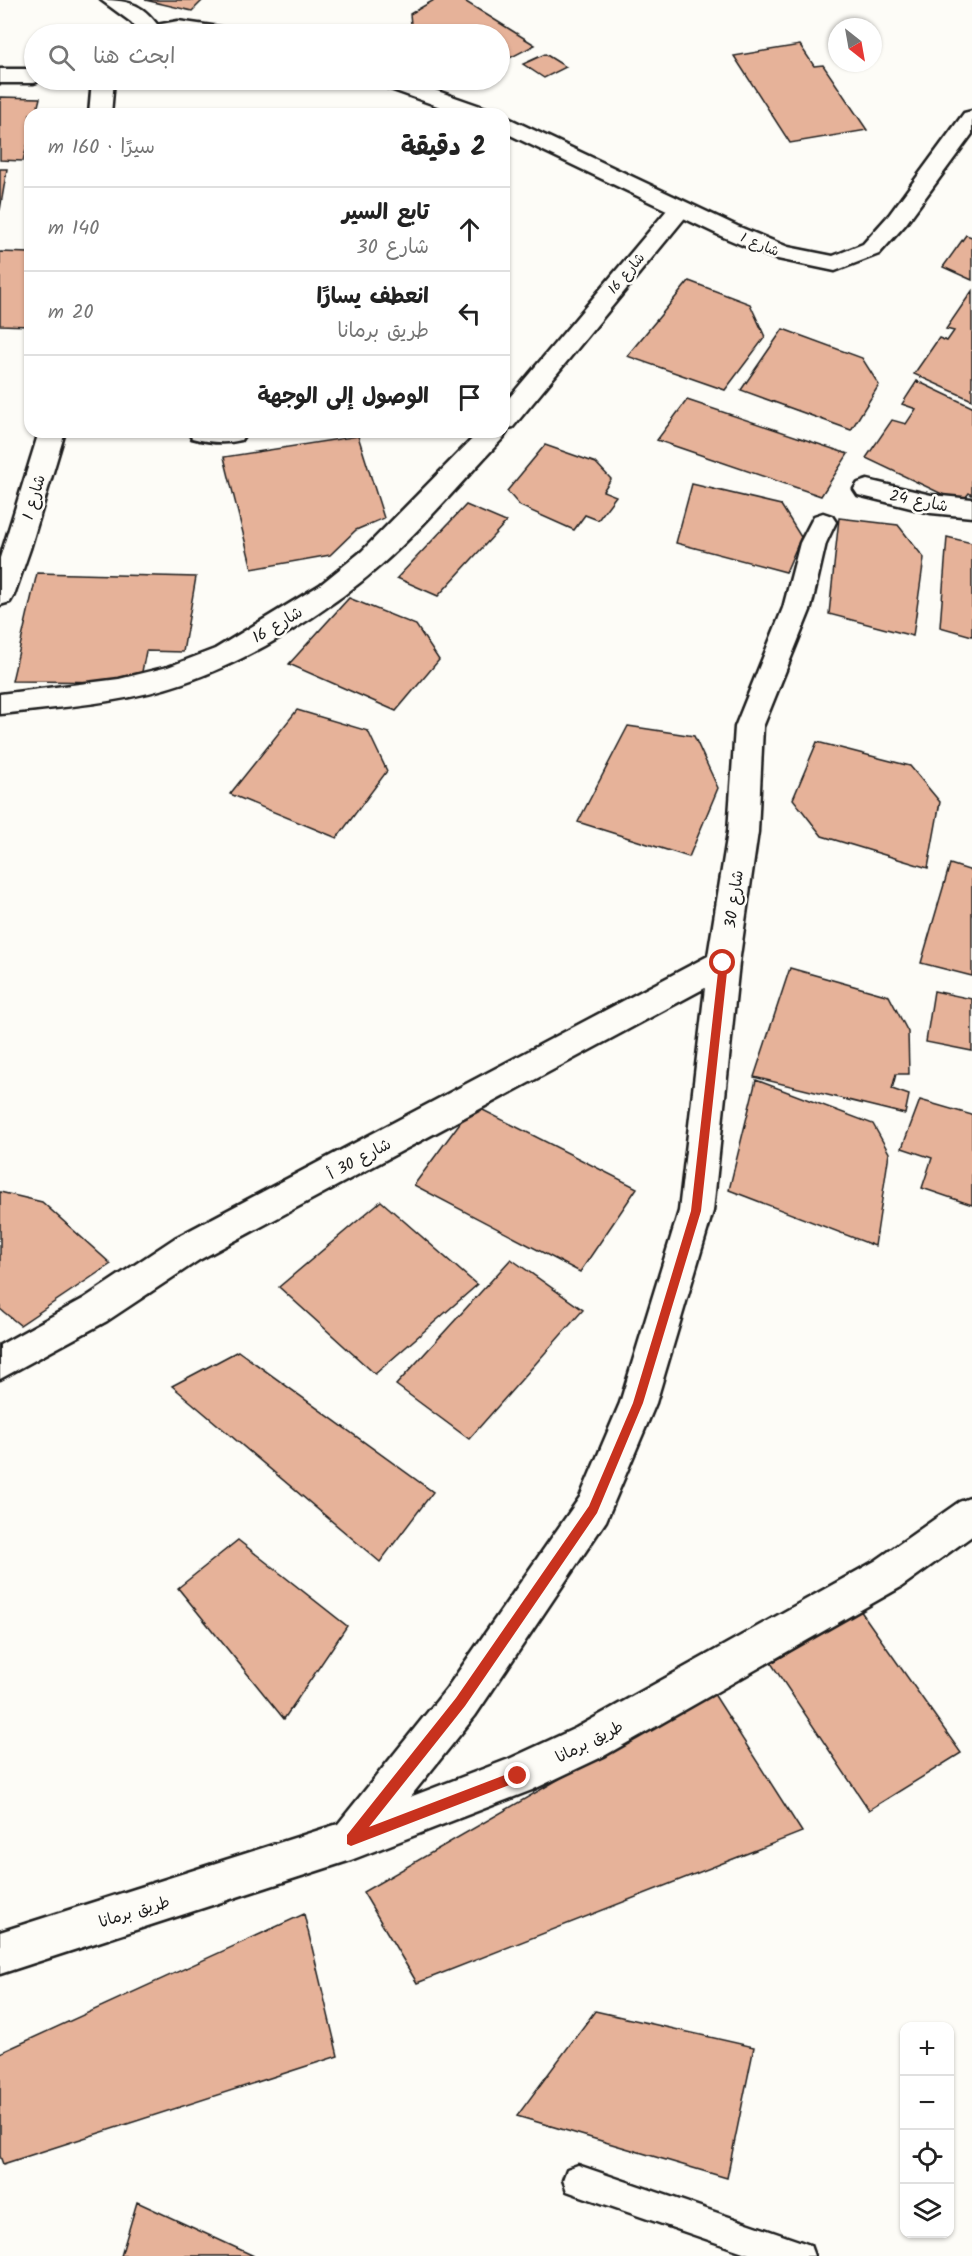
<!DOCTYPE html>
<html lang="ar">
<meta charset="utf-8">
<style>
:root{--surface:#fff;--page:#f6f6f6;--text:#222;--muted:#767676;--line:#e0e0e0}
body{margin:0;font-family:Kalam,"Playpen Sans Arabic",sans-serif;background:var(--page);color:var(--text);direction:rtl}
.controls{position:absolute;right:18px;bottom:18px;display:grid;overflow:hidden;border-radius:12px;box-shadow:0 2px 4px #0004}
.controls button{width:54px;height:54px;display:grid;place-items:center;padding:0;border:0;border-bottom:2px solid var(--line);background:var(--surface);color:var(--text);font:30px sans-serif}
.compass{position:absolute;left:828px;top:18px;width:54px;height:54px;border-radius:50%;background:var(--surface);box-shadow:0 2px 4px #0004;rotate:149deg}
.stop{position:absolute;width:18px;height:18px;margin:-14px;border:4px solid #c8321e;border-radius:50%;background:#fff}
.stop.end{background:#c8321e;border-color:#fff;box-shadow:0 2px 6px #0008}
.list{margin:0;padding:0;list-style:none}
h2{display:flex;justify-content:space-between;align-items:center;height:78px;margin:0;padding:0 24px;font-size:26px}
h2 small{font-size:20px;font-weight:400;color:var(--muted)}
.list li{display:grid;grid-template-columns:39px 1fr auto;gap:18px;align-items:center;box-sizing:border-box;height:84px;padding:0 24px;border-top:2px solid var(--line)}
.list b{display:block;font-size:22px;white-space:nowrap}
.list p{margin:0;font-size:20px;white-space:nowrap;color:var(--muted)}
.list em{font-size:20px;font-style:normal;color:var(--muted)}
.icon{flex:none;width:33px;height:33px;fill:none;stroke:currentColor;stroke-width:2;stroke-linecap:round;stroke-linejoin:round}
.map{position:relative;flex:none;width:972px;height:2256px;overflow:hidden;direction:ltr}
.search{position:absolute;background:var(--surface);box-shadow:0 2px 4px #0004;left:24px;top:24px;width:486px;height:66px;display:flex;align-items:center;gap:15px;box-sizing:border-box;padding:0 21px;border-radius:33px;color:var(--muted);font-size:22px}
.panel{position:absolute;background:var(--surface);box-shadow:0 2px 4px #0004;left:24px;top:108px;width:486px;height:330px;border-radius:18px;direction:rtl}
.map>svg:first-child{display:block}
.building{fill:#e6b299;stroke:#1c1c1c;stroke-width:1.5}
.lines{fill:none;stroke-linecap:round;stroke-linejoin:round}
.lane-casing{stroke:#1c1c1c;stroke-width:5}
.street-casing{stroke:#1c1c1c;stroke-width:5}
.secondary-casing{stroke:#1c1c1c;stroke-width:5}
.lane{fill:#fdfcf7;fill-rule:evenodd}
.street{fill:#fdfcf7;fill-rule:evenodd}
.secondary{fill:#fdfcf7;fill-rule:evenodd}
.route{fill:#c8321e}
.labels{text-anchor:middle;stroke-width:5;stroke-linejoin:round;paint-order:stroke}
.far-street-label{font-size:14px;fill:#1c1c1c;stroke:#fdfcf7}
.street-label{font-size:16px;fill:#1c1c1c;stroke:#fdfcf7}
</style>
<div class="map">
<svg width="972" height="2256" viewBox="0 0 972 2256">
<rect width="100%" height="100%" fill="#fdfcf7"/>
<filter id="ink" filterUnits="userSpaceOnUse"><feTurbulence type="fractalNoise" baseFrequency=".0167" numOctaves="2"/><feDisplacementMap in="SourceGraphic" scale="12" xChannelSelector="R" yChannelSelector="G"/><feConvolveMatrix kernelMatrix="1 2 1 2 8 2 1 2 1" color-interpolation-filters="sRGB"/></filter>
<g filter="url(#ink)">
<path class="building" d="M 145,0 L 203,0 L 192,11 Z
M 434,0 L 463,0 L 535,45 L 500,63 L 500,34 L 412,34 L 410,14 Z
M 800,45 L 814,66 L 823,65 L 867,130 L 790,143 L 734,56 Z
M 545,54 L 566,67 L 544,78 L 523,64 Z
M 436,80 L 468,80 L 452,88 Z
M 0,97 L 40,98 L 36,114 L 30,114 L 30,136 L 23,161 L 0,160 Z
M 0,169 L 7,169 L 0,210 Z
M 966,235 L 972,237 L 972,280 L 943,267 Z
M 0,252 L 30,253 L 30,326 L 0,325 Z
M 689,281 L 750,304 L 765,337 L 725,390 L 627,356 Z
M 972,291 L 972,400 L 914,374 L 939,338 L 947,341 L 954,331 L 946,329 Z
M 783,329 L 862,358 L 879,385 L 851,430 L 741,390 Z
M 917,381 L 972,407 L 972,495 L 969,493 L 961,503 L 866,458 L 892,420 L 906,424 L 916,409 L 902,404 Z
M 687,400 L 848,454 L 821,496 L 657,440 Z
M 358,436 L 384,518 L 356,530 L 330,555 L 252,569 L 224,457 Z
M 545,445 L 596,463 L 611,479 L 603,491 L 616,496 L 598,520 L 585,515 L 574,530 L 520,506 L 507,491 Z
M 692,484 L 781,505 L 801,537 L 786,572 L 676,543 Z
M 466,505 L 506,522 L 438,596 L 397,578 Z
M 839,518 L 898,525 L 924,558 L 913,636 L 829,614 Z
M 947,537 L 972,543 L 972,636 L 940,627 Z
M 37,573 L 196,577 L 183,652 L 146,651 L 140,682 L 12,681 Z
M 349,598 L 416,625 L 439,660 L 396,711 L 289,664 Z
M 297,710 L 368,731 L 387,771 L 337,838 L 230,794 Z
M 628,726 L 694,736 L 718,788 L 689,857 L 578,822 Z
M 817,742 L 910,766 L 940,802 L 928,868 L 822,836 L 793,799 Z
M 950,864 L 972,871 L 972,976 L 921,963 Z
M 790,968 L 889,996 L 908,1032 L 909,1074 L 896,1074 L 892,1089 L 909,1095 L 905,1114 L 754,1077 Z
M 934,991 L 972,999 L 972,1051 L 926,1042 Z
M 756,1080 L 873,1124 L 889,1153 L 875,1246 L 729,1190 Z
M 920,1100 L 972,1115 L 972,1205 L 922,1188 L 932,1158 L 902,1148 Z
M 473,1105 L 637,1188 L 580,1272 L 414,1185 Z
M 0,1192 L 42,1202 L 111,1264 L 20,1325 L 0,1309 Z
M 381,1201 L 477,1285 L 375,1374 L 279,1287 Z
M 511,1259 L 583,1310 L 469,1439 L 396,1385 Z
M 238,1351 L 433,1492 L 380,1562 L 172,1386 Z
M 238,1540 L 347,1626 L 284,1719 L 178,1588 Z
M 860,1610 L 961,1753 L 869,1810 L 771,1663 Z
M 712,1691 L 802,1832 L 417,1983 L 363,1892 Z
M 304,1914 L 338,2056 L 3,2164 L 0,2156 L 0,2053 Z
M 595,2011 L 754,2047 L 727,2178 L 517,2116 Z
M 137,2202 L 254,2256 L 121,2256 Z"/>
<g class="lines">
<g class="lane-casing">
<path id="lane" d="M 578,2165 L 799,2241 L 810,2245 L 814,2256 L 755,2256 L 578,2195 L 567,2191 L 563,2180 L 567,2169 Z"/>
</g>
<g class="street-casing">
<path id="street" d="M 101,0 C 132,0 144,5 162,31 L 159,34 L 142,34 L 131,22 Z
M 680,202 L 688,204 L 692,209 L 688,214 L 513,427 L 505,429 L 507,432 L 503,438 C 463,480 424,527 381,565 C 328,612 249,661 183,683 C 125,703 61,707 0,714 L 0,694 L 119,679 L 168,667 L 215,649 L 320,585 L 362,551 L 479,432 L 504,432 L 504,404 L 672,204 Z
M 188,432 L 244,432 L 245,434 L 241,440 C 226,444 207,442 192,438 Z
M 867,480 L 931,495 L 972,499 L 972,517 L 931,513 L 858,495 L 854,489 L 858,483 Z
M 823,513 L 832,516 L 836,522 L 826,543 L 811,608 L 763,727 L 758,832 L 739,963 L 713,1211 L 656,1403 L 606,1521 L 475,1716 L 410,1797 L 509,1759 L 576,1728 L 875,1561 L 959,1502 L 972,1497 L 972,1536 L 901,1587 L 604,1756 L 532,1790 L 351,1860 L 0,1974 L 0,1932 L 338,1824 L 447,1688 L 580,1497 L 620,1403 L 679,1211 L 705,988 L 199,1260 L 107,1321 L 0,1379 L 0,1345 L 83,1299 L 175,1238 L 708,956 L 728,832 L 735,727 L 783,608 L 800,543 L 814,516 Z"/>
</g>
<g class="secondary-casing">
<path id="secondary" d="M 178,21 L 226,28 L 234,29 L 237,34 L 132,34 L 135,29 Z
M 0,69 L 34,69 L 34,80 L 43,80 L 34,83 L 0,83 Z
M 92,80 L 114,80 L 111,114 L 89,114 Z
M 376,80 L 406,80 L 489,109 L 492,114 L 460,114 L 379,85 Z
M 972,111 L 972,134 L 905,225 L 879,254 L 835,271 L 773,258 L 721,236 L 504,132 L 504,116 L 737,226 L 788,247 L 833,256 L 863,244 L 889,215 L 964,113 Z
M 39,432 L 65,432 L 30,549 L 14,595 L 10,602 L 0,605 L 0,558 Z"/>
</g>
<use href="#lane" class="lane"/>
<use href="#street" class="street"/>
<use href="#secondary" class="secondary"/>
</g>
</g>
<path class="route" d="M 723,959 L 728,963 L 701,1211 L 643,1403 L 597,1513 L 465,1706 L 369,1827 L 518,1770 L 524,1776 L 522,1780 L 351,1846 L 347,1844 L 347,1835 L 456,1698 L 589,1506 L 633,1403 L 691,1211 L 719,963 Z"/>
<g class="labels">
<g class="far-street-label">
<text transform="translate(760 244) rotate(22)" y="5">شارع 1</text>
<text transform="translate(626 273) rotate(-50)" y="5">شارع 16</text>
</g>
<g class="street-label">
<text transform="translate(33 497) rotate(-74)" y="6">شارع 1</text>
<text transform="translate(919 500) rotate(11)" y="6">شارع 24</text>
<text transform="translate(277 624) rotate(-31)" y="6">شارع 16</text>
<text transform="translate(733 899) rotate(-82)" y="6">شارع 30</text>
<text transform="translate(359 1158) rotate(-28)" y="6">شارع 30 أ</text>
<text transform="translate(589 1741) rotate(-27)" y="6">طريق برمانا</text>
<text transform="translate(134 1911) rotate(-17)" y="6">طريق برمانا</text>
</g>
</g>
</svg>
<div class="controls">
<button>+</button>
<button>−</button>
<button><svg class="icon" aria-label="locate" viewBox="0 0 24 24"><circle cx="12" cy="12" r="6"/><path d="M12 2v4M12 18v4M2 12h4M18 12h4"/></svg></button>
<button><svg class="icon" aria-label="layers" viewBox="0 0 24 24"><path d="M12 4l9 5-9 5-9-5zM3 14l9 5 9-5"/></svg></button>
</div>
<svg class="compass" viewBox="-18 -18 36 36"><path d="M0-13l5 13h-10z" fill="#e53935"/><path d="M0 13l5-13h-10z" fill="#767676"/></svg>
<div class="stop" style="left:723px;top:963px"></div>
<div class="stop end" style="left:518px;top:1776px"></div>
<div class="search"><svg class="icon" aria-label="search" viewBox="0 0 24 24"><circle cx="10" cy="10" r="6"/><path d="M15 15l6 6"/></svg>ابحث هنا</div>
<section class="panel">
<h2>2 دقيقة<small>سيرًا · 160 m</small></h2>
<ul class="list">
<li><svg class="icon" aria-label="ahead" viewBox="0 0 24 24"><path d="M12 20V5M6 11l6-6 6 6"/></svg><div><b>تابع السير</b><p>شارع 30</p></div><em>140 m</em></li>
<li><svg class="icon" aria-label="left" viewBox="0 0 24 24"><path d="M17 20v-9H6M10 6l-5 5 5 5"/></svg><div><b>انعطف يسارًا</b><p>طريق برمانا</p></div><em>20 m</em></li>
<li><svg class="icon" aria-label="arrive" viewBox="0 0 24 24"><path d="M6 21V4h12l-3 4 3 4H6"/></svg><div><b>الوصول إلى الوجهة</b></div></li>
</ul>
</section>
</div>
